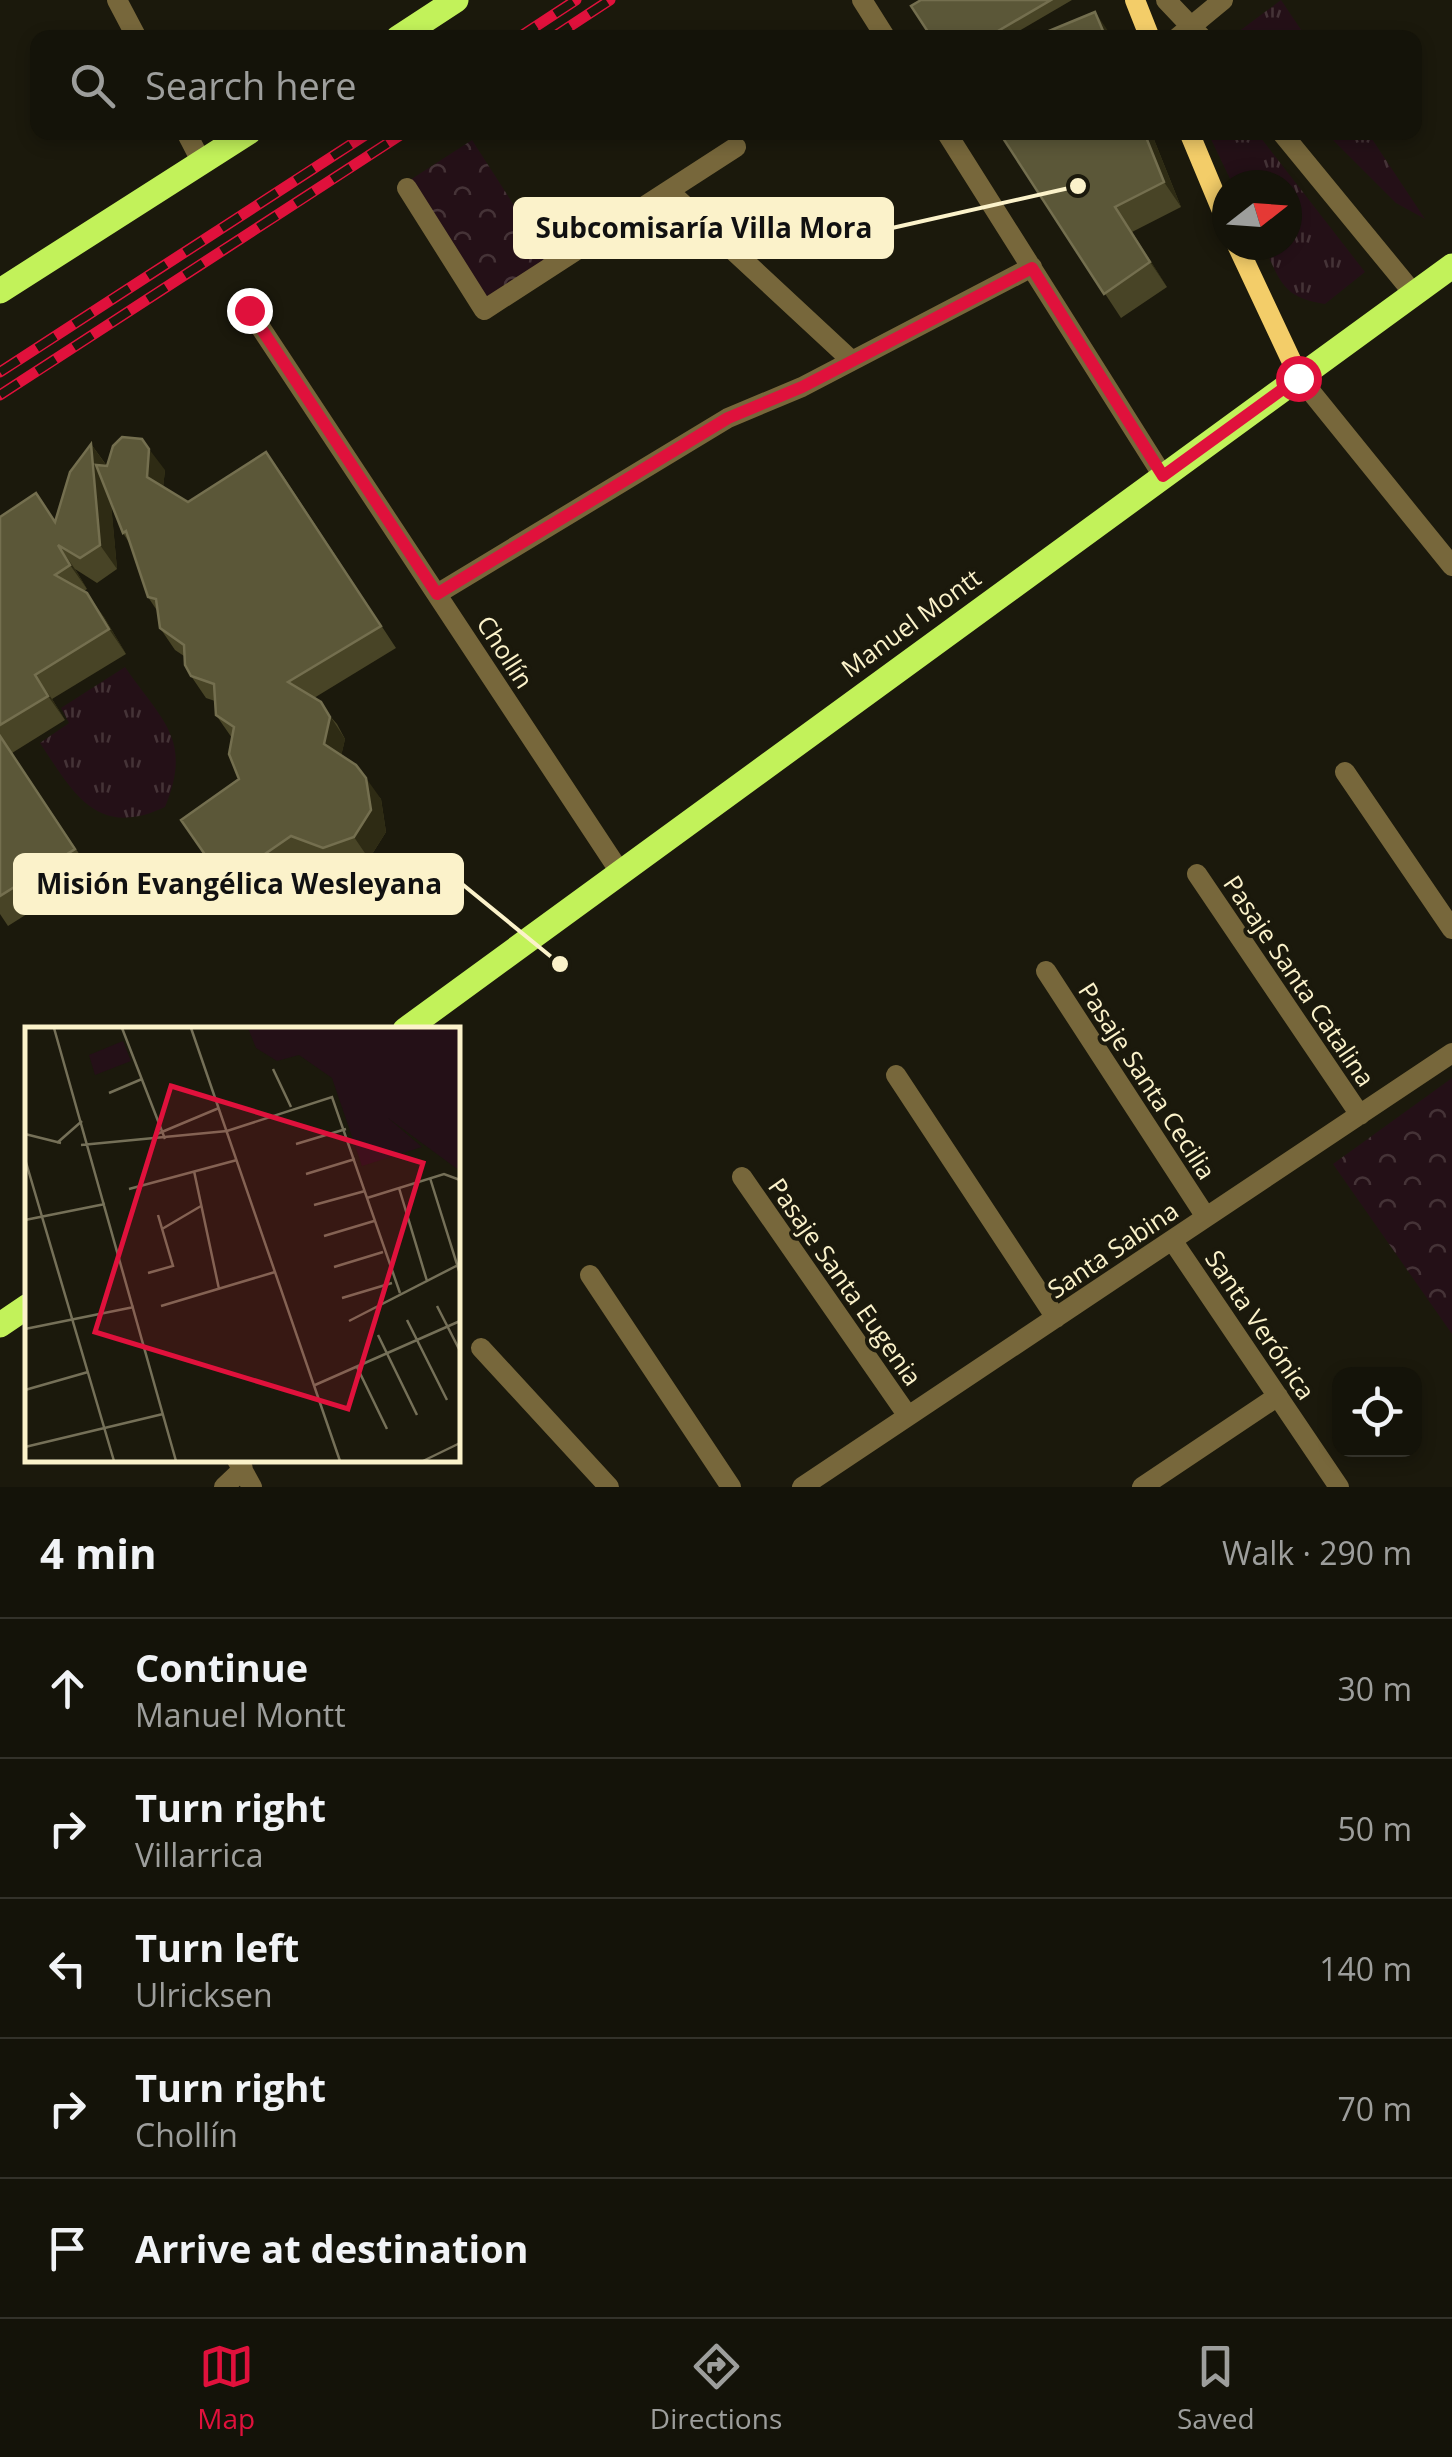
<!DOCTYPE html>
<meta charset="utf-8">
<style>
:root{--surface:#141309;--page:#1d1c12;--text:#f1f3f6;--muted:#9d9e9c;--line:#33322a;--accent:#e0113c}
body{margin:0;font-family:"Open Sans",sans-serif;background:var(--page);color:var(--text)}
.controls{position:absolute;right:30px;bottom:30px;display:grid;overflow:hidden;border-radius:20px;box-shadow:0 5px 15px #0003}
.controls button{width:90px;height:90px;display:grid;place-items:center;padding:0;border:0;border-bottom:2px solid var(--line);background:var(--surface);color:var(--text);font:50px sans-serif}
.compass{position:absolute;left:1212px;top:170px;width:90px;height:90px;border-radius:50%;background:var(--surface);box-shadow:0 5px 15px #0003;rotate:73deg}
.stop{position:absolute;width:30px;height:30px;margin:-22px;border:8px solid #e0113c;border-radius:50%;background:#fff}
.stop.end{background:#e0113c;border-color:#fff;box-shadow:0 2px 10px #0008}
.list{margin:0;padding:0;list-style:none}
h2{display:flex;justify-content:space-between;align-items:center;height:130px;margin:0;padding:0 40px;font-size:42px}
h2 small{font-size:32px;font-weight:400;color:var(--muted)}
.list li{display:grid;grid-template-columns:65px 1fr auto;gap:30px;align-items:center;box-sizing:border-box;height:140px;padding:0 40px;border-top:2px solid var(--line)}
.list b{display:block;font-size:38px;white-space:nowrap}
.list p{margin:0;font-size:32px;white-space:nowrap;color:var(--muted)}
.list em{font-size:32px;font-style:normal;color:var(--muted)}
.icon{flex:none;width:55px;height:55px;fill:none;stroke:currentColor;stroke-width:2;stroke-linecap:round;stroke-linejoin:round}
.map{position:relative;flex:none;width:1452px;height:1487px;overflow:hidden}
.search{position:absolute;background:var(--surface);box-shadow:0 5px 15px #0003;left:30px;right:30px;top:30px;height:110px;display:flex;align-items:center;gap:25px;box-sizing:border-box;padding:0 35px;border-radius:20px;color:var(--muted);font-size:38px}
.sheet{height:830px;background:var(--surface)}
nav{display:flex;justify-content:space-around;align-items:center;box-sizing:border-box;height:140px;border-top:2px solid var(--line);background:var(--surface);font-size:28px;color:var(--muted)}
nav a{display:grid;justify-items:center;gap:5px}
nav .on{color:var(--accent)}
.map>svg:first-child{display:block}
.grass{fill:url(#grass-tufts)}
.park{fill:url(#park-crowns)}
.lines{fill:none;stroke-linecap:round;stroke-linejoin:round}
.street{stroke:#77673b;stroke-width:20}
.secondary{stroke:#f3cd69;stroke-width:20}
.primary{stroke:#c2f25a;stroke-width:25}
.rail-casing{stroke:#e0113c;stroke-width:11}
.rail{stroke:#1b190c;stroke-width:8;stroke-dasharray:22;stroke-linecap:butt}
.wall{fill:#484426}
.shaded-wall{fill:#2e2b14}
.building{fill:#5b5738;stroke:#746f4f;stroke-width:2.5}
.route{stroke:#e0113c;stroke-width:12}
.labels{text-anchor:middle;stroke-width:8;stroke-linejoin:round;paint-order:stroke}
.street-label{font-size:25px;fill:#fbf2ca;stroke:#1b190c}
.inset-road{fill:none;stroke:#757058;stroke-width:2.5}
.view{fill:#e0113c;fill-opacity:0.15;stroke:#e0113c;stroke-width:5}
.inset-edge{fill:none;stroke:#fbf2ca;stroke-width:5}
.leader{fill:none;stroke:#fbf2ca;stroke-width:4}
.callout-dot{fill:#fbf2ca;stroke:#1b190c;stroke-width:4}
.callout{fill:#fbf2ca;stroke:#fbf2ca;stroke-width:4}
.callout-label{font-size:28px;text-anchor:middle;font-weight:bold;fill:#111}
</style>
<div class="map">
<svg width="1452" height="1487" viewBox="0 0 1452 1487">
<defs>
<pattern id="grass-tufts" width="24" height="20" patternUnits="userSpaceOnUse" patternTransform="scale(2.5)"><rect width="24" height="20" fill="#241017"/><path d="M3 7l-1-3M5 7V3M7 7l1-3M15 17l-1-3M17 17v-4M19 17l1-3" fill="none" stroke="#453337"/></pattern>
<pattern id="park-crowns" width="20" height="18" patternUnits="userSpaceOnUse" patternTransform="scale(2.5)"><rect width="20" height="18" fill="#241017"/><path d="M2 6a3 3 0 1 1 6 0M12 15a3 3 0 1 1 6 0" fill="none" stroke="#453337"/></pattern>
</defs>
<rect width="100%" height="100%" fill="#1b190c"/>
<path class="grass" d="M 1281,0 L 1306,37 L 1243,37 L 1238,32 Z
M 1208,133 L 1257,133 L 1365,272 L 1325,304 C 1281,297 1281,281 1263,245 L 1287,245 L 1287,185 L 1233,185 Z
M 1326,133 L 1368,133 L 1425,219 L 1396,203 Z
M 125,667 C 162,721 193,739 165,807 C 97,839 74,794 40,743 L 69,723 L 61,708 Z"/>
<path class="park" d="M 472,140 L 548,258 L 486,298 L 410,180 Z
M 1452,1078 L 1452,1334 L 1333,1164 Z"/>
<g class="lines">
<path class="street" d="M 117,0 L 137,38
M 862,0 L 886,38
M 1166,0 L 1202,38
M 1177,38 L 1223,0
M 186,132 L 202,163
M 946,132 L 1163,476
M 1281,132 L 1414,294
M 407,188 L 484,310 L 736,147
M 669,191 L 851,360
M 249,310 L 620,872
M 1299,377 L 1452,566
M 437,594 L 728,418 L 802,387 L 1032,267
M 1345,772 L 1452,929
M 1197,874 L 1360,1115
M 1046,971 L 1206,1217
M 896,1075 L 1056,1318
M 742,1177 L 908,1416
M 1172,1240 L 1339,1487
M 590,1275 L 731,1487
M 481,1348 L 609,1487
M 237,1460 L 252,1487
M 224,1487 L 243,1469
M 802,1487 L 1452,1053
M 1142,1487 L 1278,1396"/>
<path class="secondary" d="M 1135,0 L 1150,38
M 1189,132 L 1227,223
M 1237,245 L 1299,377"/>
<path class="primary" d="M 398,38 L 456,0
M 0,291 L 249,132
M 405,1030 L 1452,266
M 0,1325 L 28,1306"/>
<g class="rail-casing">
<path id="rail" d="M 518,38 L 576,0
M 552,38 L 610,0
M 0,372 L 370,132
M 0,395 L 405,132"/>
</g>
<use href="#rail" class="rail"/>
</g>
<path class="wall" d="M 921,0 L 1072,0 L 1007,38 L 932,38 Z
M 999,132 L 1151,132 L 1181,207 L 1132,232 L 1167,287 L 1121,318 Z
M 91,444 L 107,466 L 165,470 L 163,487 L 188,502 L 266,452 L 282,474 L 396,648 L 314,698 L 337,724 L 345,739 L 341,756 L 381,799 L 386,832 L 369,859 L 339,870 L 306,858 L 239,904 L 181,820 L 239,779 L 232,738 L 216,715 L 215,701 L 206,698 L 191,676 L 184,656 L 175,650 L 160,628 L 158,612 L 148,597 L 130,544 L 123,533 L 111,505 L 117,569 L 97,583 L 75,569 L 87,589 L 84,591 L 104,617 L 126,654 L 52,699 L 65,720 L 12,753 L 92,873 L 8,926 L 0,914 L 0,517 L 55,520 Z"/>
<path class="shaded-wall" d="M 1095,12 L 1113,38 L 1106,38 Z
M 1144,132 L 1151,132 L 1181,207 L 1164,182 Z
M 1115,207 L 1132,232 L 1167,287 L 1150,262 Z
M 91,444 L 108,468 L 117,569 L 100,545 Z
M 149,449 L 165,470 L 162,499 L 147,477 Z
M 58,545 L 75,569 L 87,589 L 70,565 Z
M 87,593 L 104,617 L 126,654 L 109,629 Z
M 35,675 L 52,699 L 65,720 L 48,696 Z
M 321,702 L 345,739 L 339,766 L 324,744 Z
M 366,778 L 381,799 L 386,832 L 369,859 L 354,837 Z"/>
<path class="building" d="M 921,0 L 1051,0 L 986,38 L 932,38 L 911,6 Z
M 1095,12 L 1106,38 L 1032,38 Z
M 999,132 L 1144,132 L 1164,182 L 1115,207 L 1150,262 L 1104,294 Z
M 122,437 L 142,439 L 149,449 L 147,477 L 188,502 L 266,452 L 381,626 L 288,682 L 321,702 L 330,717 L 324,744 L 356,765 L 366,778 L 371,810 L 354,837 L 323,848 L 291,836 L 224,882 L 181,820 L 239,779 L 229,754 L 234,727 L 216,715 L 214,684 L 191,676 L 185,665 L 184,645 L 160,628 L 156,599 L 148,597 L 126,531 L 123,533 L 96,465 L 107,466 L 113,446 Z
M 91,444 L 100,545 L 80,558 L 58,545 L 70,565 L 55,575 L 87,593 L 109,629 L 35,675 L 48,696 L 0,725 L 0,517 L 36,493 L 55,522 L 70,472 Z
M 0,736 L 75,849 L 0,896 Z"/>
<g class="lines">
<path class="route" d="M 249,310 L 437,594 L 728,418 L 802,387 L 1032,268 L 1163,476 L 1298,378"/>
</g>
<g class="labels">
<g class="street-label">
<text transform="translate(911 623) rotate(-36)" y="9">Manuel Montt</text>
<text transform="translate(505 652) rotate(57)" y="9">Chollín</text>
<text transform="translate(1299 981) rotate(56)" y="9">Pasaje Santa Catalina</text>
<text transform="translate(1147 1081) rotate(57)" y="9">Pasaje Santa Cecilia</text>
<text transform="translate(1113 1250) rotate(-34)" y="9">Santa Sabina</text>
<text transform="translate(845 1282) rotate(55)" y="9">Pasaje Santa Eugenia</text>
<text transform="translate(1260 1325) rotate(56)" y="9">Santa Verónica</text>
</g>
</g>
<g transform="translate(25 1027)">
<rect width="435" height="435" fill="#1b190c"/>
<path d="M 223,1 L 435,1 L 435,144 L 363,91 L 397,120 L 337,139 L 307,51 L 274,28 L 252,34 L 231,21 ZM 98,14 L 106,34 L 70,48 L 64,28 Z" fill="#241017"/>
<path class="inset-road" d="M 29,1 L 151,434M 97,1 L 140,112M 166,1 L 315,434M 248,42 L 266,80M 84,66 L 117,52M 0,107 L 36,116M 132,107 L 194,81M 32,116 L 57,94M 271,117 L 321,102M 56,118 L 202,104 L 307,70 L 375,266M 0,132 L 89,434M 169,144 L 194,262M 281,147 L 330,132M 405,151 L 435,247M 374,161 L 402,254M 104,162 L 212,133M 342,171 L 419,147 L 435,153M 289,178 L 340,164M 0,193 L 80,177M 137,202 L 176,179M 299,209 L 349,194M 309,240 L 358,225M 123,246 L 148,239 L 133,188M 317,271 L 367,256M 136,279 L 250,245M 412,279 L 435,324M 382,293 L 422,373M 324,294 L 435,237M 0,302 L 109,280M 353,308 L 392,388M 332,340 L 362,402M 290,358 L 435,294M 0,363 L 63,345M 0,420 L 138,387M 398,434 L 435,416"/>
<path class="view" d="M 146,59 L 398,136 L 323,382 L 70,305 Z"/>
<rect width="435" height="435" class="inset-edge"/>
</g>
<path class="leader" d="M1078 186L892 228M560 964L462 884"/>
<g class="callout-dot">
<circle cx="1078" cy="186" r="10"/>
<circle cx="560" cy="964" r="10"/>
</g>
<g class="callout">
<rect x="515" y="199" width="377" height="58" rx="10"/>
<rect x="15" y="855" width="447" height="58" rx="10"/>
</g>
<g class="callout-label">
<text x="704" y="238">Subcomisaría Villa Mora</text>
<text x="239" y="894">Misión Evangélica Wesleyana</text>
</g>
</svg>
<div class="controls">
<button><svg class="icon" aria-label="locate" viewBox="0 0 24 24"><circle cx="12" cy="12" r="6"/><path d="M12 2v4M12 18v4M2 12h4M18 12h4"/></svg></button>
</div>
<svg class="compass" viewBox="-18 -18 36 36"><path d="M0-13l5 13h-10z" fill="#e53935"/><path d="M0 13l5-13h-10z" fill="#9d9e9c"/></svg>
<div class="stop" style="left:1298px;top:378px"></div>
<div class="stop end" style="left:249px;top:310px"></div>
<div class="search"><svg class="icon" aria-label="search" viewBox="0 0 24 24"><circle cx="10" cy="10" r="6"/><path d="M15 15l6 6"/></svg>Search here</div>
</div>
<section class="sheet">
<h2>4 min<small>Walk · 290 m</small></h2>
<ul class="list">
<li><svg class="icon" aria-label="ahead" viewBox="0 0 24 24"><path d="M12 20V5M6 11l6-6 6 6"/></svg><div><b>Continue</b><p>Manuel Montt</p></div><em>30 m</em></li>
<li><svg class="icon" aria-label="right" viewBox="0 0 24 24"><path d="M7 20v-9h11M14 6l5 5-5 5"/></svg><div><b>Turn right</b><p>Villarrica</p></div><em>50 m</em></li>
<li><svg class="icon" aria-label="left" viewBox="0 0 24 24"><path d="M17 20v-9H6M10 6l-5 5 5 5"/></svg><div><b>Turn left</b><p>Ulricksen</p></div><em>140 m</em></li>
<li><svg class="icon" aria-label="right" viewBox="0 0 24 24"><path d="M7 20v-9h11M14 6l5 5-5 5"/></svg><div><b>Turn right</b><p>Chollín</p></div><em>70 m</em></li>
<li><svg class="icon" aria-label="arrive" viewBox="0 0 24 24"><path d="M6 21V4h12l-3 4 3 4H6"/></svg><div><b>Arrive at destination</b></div></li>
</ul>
</section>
<nav>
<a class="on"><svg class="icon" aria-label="map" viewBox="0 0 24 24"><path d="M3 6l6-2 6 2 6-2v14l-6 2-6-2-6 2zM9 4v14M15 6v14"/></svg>Map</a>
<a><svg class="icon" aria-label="directions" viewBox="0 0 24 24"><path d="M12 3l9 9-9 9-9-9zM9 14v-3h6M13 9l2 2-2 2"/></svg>Directions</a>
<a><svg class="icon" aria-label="saved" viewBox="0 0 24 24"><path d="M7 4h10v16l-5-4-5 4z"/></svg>Saved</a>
</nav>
